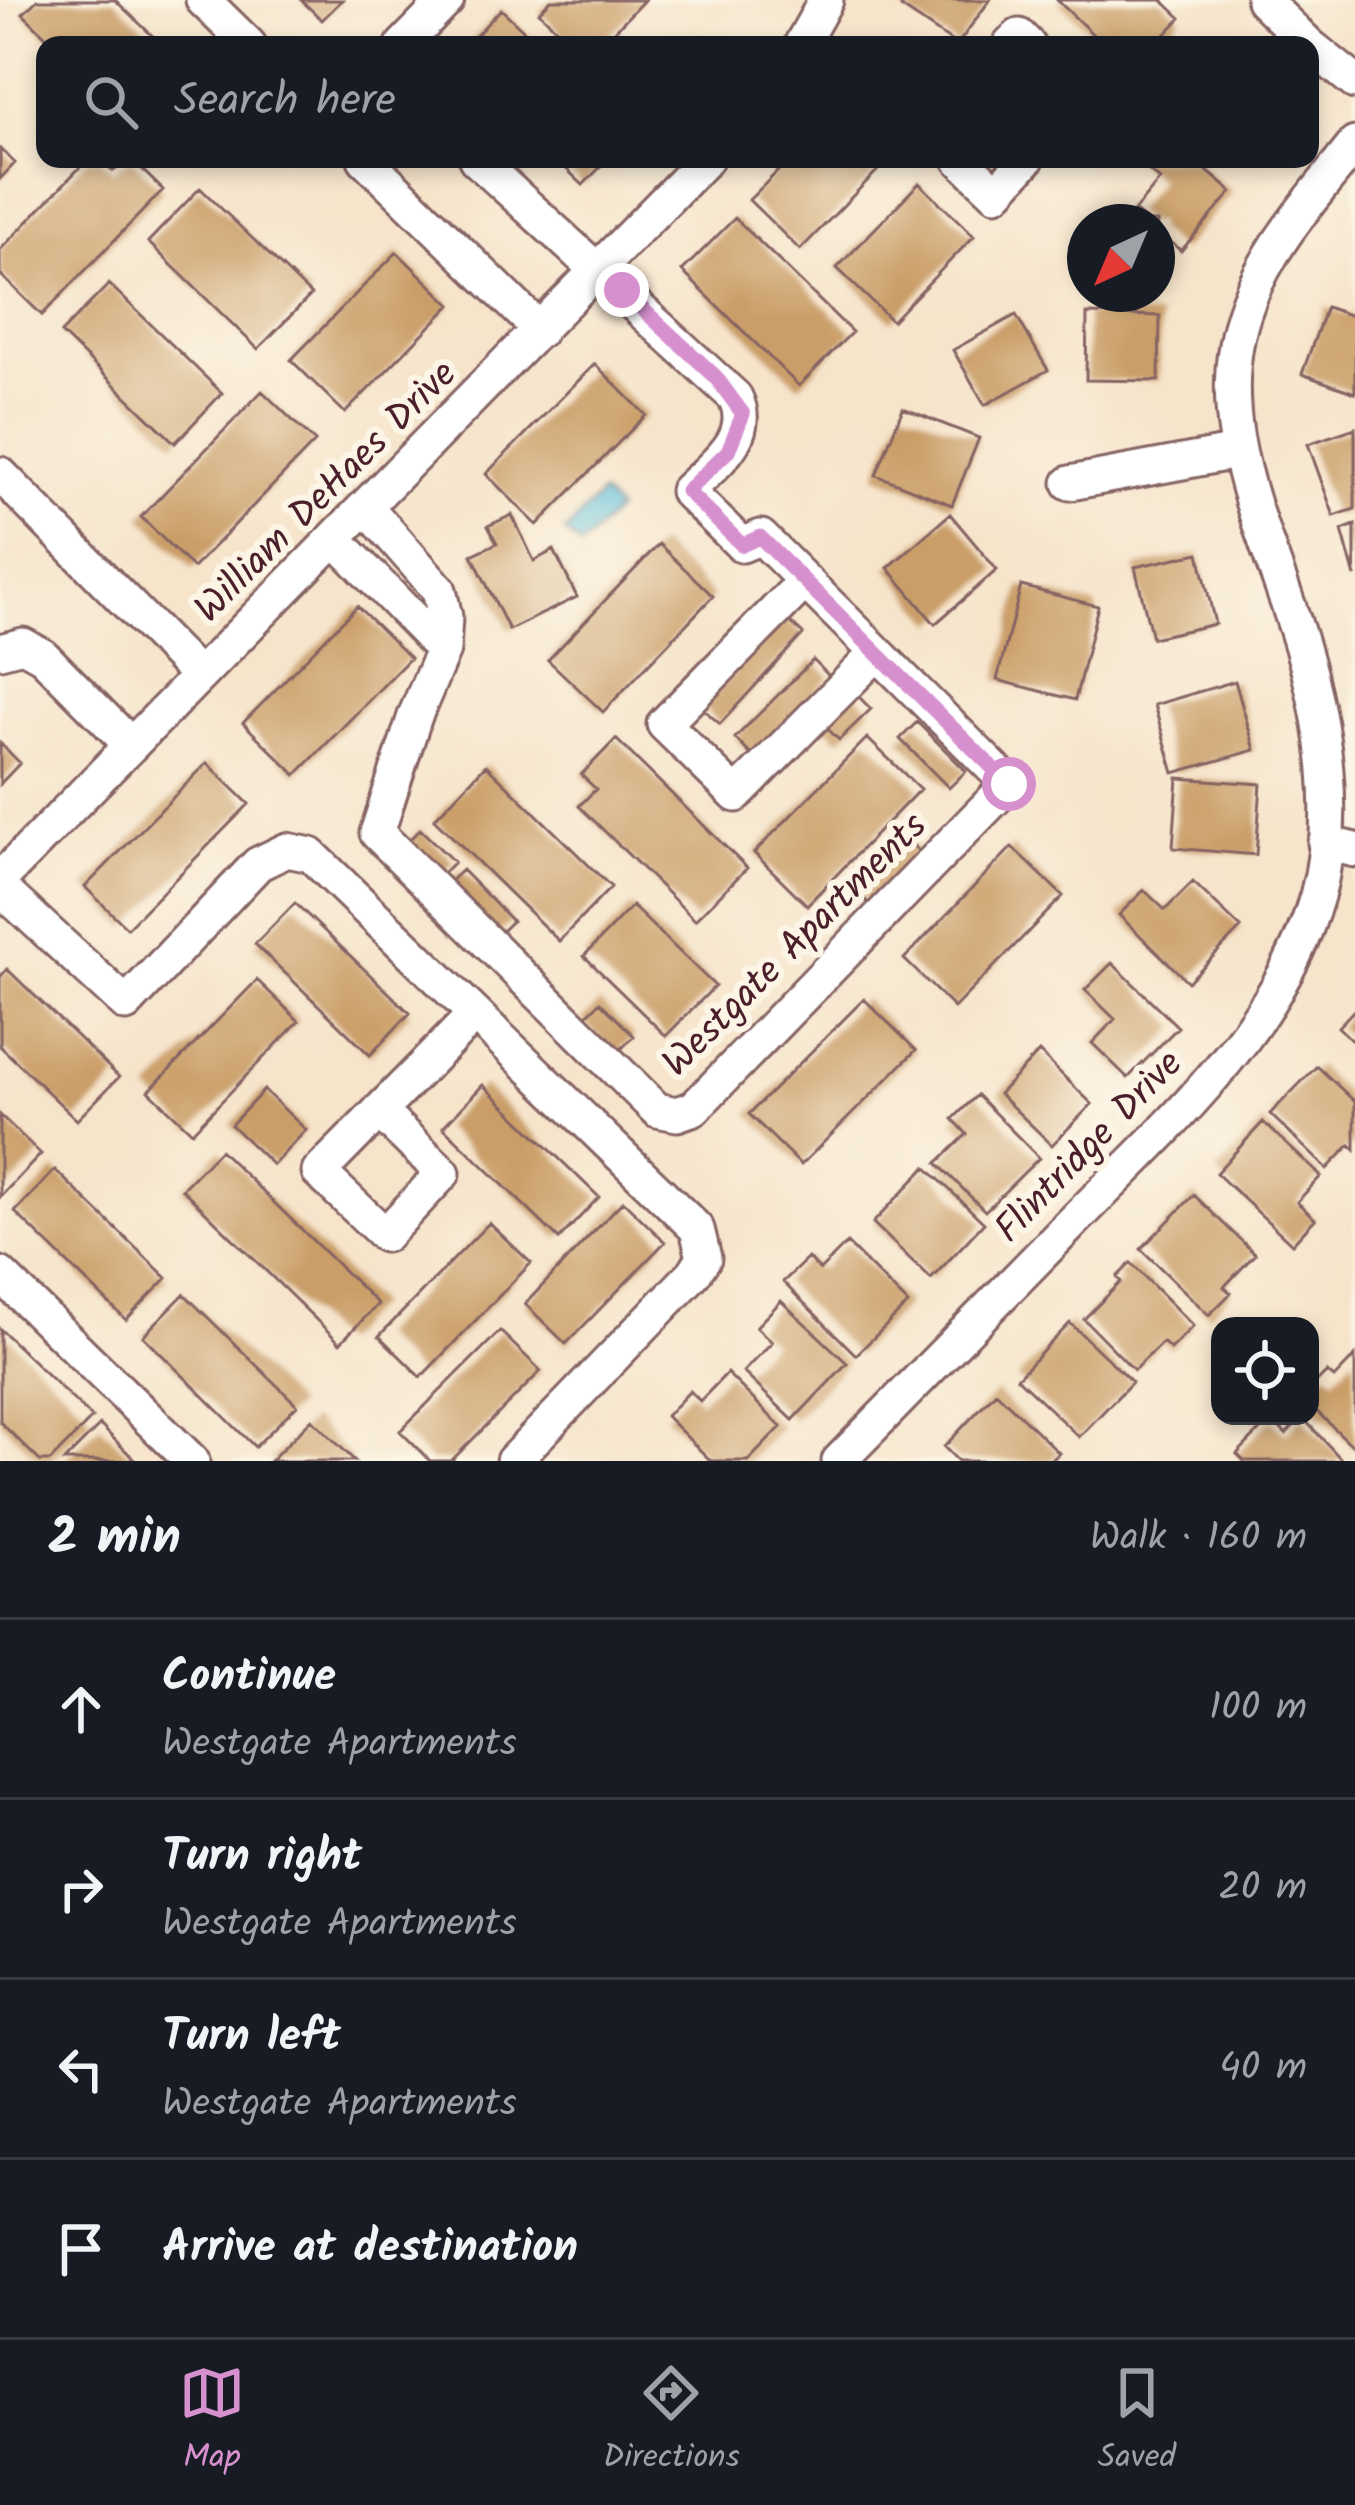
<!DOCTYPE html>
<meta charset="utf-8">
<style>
:root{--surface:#171b24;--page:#242831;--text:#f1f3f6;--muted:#9ea1a6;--line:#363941;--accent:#d690ce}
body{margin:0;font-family:Kalam,sans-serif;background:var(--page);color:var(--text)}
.controls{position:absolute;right:36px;bottom:36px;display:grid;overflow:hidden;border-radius:24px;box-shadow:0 6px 18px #0003}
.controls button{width:108px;height:108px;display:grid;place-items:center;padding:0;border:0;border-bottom:3px solid var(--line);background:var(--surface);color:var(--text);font:60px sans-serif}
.compass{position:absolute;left:1067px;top:204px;width:108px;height:108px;border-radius:50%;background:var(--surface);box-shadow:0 6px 18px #0003;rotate:224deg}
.stop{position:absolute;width:36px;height:36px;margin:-27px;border:9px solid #d690ce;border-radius:50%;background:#fff}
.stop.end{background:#d690ce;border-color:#fff;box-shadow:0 3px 12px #0008}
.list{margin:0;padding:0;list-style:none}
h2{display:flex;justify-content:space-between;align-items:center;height:156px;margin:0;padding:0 48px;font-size:51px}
h2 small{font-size:39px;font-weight:400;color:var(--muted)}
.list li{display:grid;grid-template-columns:78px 1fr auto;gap:36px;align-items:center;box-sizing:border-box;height:180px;padding:0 48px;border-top:3px solid var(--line)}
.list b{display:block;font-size:45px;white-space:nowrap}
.list p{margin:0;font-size:39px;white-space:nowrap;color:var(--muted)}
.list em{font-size:39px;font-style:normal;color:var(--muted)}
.icon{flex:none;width:66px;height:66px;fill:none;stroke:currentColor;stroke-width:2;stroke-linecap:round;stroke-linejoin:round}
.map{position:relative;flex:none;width:1355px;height:1461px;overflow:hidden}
.search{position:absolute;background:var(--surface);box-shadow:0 6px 18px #0003;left:36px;right:36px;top:36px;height:132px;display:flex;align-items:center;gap:30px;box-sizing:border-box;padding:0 42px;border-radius:24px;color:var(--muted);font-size:45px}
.sheet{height:876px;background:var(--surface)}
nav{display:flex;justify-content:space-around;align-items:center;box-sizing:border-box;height:168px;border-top:3px solid var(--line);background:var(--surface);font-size:33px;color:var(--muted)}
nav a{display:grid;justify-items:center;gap:6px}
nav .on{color:var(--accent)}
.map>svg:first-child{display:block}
.water{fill:#5fc1dd;stroke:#547084;stroke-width:3}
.building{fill:#ca9e67}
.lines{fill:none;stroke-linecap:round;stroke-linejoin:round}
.minor-casing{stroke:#866463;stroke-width:39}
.minor{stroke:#fff;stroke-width:33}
.route{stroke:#d690ce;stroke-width:15}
.labels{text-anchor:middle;stroke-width:12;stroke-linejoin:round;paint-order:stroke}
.street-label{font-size:39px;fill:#4a1f2b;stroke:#fcf5e5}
</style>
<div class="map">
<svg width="1355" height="1461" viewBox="0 0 1355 1461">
<rect width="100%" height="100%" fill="#fcf5e5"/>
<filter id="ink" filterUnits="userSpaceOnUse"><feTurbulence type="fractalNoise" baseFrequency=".00833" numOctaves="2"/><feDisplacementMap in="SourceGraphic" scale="24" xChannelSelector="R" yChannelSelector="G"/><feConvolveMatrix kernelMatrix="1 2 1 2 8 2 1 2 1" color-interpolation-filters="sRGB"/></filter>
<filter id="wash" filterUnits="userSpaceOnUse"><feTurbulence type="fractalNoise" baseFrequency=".004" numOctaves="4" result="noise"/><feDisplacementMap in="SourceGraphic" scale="48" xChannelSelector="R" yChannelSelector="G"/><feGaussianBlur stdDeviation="2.7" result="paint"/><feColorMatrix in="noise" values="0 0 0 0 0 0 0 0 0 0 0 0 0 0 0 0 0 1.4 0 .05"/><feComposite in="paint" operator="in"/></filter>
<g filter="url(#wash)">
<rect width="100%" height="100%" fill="#f6e4cb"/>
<path class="water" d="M 601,494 L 617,510 L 581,547 L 565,532 Z"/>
<g id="blocks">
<path class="building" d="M 37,0 L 115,0 L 162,45 L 55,45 L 23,14 Z
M 301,0 L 342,0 L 322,20 Z
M 551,0 L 644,0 L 601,45 L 573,45 L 539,12 Z
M 906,0 L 990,0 L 957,45 L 901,7 Z
M 1057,0 L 1162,0 L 1181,18 L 1155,45 L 1104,45 Z
M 501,9 L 539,45 L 467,45 Z
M 0,149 L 15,163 L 0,179 Z
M 88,159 L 100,159 L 113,171 L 131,159 L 163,190 L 42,315 L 0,274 L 0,250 Z
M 556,159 L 608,159 L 583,185 Z
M 790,159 L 864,159 L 877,171 L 800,250 L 749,200 Z
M 1135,159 L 1193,159 L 1232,192 L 1181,251 L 1157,230 L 1157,222 L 1148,222 L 1134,211 L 1160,180 Z
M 919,183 L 974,236 L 892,321 L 837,268 Z
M 200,188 L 311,295 L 258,349 L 148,242 Z
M 735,218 L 852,332 L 799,386 L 682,271 Z
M 397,252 L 451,305 L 345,413 L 291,360 Z
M 109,284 L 222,393 L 175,443 L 61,333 Z
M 1326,307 L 1355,317 L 1355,393 L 1302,374 Z
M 1087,314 L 1160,316 L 1159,381 L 1086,380 Z
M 1016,315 L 1048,370 L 985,405 L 953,350 Z
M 595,364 L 646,415 L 537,525 L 486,474 Z
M 262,391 L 315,442 L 193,568 L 141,517 Z
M 903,408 L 979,438 L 952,505 L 876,475 Z
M 1355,428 L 1355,509 L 1334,516 L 1308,444 Z
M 950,514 L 997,570 L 935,624 L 888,568 Z
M 512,515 L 534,561 L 554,550 L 577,597 L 509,630 L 472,555 L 497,543 L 488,526 Z
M 1355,525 L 1355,577 L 1342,530 Z
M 659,544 L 713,596 L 603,712 L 548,660 Z
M 1199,553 L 1215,624 L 1152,638 L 1135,567 Z
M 1021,586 L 1098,606 L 1075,700 L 997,680 Z
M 357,606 L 410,658 L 296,775 L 243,723 Z
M 785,617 L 803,634 L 720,724 L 702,708 Z
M 813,660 L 830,677 L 752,756 L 735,738 Z
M 1235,681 L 1255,750 L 1174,773 L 1154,705 Z
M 854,692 L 871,709 L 839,740 L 822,723 Z
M 917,722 L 966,771 L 949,788 L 900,739 Z
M 867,738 L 920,789 L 807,905 L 754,853 Z
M 616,739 L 747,868 L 695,920 L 579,806 L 596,789 L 581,775 Z
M 0,743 L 20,763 L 0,784 Z
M 207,763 L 249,804 L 127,928 L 85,887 Z
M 486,765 L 611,887 L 559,941 L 434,819 Z
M 1178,778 L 1261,784 L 1256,855 L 1173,848 Z
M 420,829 L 454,862 L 435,881 L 401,848 Z
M 909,841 L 926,859 L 875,910 L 858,892 Z
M 1012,847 L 1063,896 L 954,1008 L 904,959 Z
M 462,870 L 512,921 L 496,937 L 445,886 Z
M 1193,882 L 1241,928 L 1188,982 L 1119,915 L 1144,890 L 1165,910 Z
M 295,903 L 410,1013 L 370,1055 L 255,944 Z
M 632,906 L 715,986 L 666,1036 L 584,956 Z
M 1112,963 L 1178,1027 L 1128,1078 L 1092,1043 L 1115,1019 L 1085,990 Z
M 7,969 L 119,1077 L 77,1120 L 0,1046 L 0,977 Z
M 257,980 L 299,1021 L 192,1132 L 149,1091 Z
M 864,999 L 916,1050 L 801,1165 L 749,1114 Z
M 600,1002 L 634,1036 L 616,1054 L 582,1020 Z
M 1355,1009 L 1355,1043 L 1338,1027 Z
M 1039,1052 L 1092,1104 L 1052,1145 L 999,1094 Z
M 1317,1066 L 1355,1102 L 1355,1150 L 1350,1145 L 1327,1169 L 1270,1114 Z
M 483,1085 L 599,1197 L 559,1239 L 443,1127 Z
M 264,1090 L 306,1130 L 273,1165 L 231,1125 Z
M 977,1095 L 1039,1158 L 985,1211 L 937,1163 L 967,1134 L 953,1119 Z
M 0,1115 L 41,1154 L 0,1197 Z
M 1263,1122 L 1321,1176 L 1297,1202 L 1315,1219 L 1292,1244 L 1216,1173 Z
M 220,1150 L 378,1304 L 340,1343 L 182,1189 Z
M 926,1167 L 984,1223 L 931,1279 L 873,1223 Z
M 55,1170 L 167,1278 L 126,1320 L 15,1212 Z
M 1194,1195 L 1255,1254 L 1224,1287 L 1231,1293 L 1209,1315 L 1141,1249 Z
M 623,1201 L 665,1242 L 566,1344 L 525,1304 Z
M 489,1223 L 531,1263 L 421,1377 L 379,1336 Z
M 847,1243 L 908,1304 L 856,1355 L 783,1282 L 808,1258 L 820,1270 Z
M 1131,1263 L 1193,1326 L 1170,1349 L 1163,1342 L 1134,1370 L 1084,1319 L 1121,1282 L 1117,1277 Z
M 184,1294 L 297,1405 L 255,1447 L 143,1336 Z
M 781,1301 L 847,1363 L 793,1420 L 743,1372 L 772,1342 L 756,1327 Z
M 1070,1323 L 1132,1382 L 1079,1437 L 1017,1378 Z
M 0,1329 L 92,1418 L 50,1461 L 40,1461 L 0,1422 Z
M 500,1331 L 541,1371 L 451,1461 L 430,1461 L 400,1431 Z
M 1355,1356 L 1355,1448 L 1310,1405 L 1310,1389 L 1327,1372 L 1334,1378 Z
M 727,1373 L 781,1427 L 748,1461 L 711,1461 L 666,1416 L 690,1391 L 700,1401 Z
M 996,1392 L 1059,1453 L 1051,1461 L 958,1461 L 944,1447 Z
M 1302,1417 L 1343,1461 L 1244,1461 L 1237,1454 L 1271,1419 L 1286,1434 Z
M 312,1419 L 355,1461 L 270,1461 Z
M 100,1425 L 136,1461 L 64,1461 Z"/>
</g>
</g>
<g filter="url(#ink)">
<use href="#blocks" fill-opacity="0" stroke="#866463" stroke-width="3"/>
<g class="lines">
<g class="minor-casing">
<path id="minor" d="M 203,0 L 249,45
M 1263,0 L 1309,45
M 403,45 L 447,0
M 801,45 L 826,0
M 1010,45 L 1019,36 L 1028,45
M 1310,46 L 1355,82
M 365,159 L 540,330
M 960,159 L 996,193 L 1027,159
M 0,474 L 199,676
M 1070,483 L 1236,452
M 367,508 L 439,590 L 445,617 L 443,650 L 415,716 L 377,833 L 657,1110 L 677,1114 L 694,1108 L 1009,784 L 761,537 L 742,545 L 687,491 C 713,465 755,437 735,397 L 476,159
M 335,539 L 443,650
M 805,581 L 664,724 L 736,795 L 877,653
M 0,651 L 23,645 L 43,656 L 131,745
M 1325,843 L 1355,850
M 0,879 L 706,159
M 0,888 L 126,1004 L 258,864 L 287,850 L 311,855 L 697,1229 L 704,1258 L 694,1273 L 513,1461
M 379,1111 L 443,1173 L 385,1235 L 319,1172 L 473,1016
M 0,1274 L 192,1461
M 839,1461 C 915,1383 992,1305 1068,1227 C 1164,1129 1278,1032 1317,896 C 1339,817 1324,721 1301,644 C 1268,533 1202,420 1248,302 C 1270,243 1317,193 1355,144"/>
</g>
<use href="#minor" class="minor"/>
</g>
</g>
<g class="lines" filter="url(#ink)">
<path class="route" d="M 622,290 L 715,376 L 743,414 L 728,451 L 687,491 L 742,545 L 760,537 L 1009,784"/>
</g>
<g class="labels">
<g class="street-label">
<text transform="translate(324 490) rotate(-45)" y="14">William DeHaes Drive</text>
<text transform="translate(793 943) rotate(-45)" y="14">Westgate Apartments</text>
<text transform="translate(1087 1145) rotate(-46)" y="14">Flintridge Drive</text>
</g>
</g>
</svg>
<div class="controls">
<button><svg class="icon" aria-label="locate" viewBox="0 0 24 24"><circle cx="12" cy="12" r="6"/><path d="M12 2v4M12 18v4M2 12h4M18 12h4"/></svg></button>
</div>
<svg class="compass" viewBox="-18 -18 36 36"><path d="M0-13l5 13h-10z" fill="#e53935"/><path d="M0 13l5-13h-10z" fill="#9ea1a6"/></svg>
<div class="stop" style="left:1009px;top:784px"></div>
<div class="stop end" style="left:622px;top:290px"></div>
<div class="search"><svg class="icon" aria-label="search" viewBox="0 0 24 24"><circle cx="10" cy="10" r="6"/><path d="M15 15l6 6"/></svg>Search here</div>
</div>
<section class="sheet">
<h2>2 min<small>Walk · 160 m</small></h2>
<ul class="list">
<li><svg class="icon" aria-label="ahead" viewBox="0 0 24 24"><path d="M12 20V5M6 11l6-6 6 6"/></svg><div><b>Continue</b><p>Westgate Apartments</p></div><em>100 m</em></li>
<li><svg class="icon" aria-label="right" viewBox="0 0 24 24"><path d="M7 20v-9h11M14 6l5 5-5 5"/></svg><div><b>Turn right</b><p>Westgate Apartments</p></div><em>20 m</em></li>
<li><svg class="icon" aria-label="left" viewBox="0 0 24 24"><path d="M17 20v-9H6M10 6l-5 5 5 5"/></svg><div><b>Turn left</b><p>Westgate Apartments</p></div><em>40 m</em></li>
<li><svg class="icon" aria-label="arrive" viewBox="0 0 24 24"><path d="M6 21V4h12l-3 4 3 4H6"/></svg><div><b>Arrive at destination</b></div></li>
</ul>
</section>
<nav>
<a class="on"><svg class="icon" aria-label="map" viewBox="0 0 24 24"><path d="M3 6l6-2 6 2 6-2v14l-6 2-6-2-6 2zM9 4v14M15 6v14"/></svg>Map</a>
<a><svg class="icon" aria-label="directions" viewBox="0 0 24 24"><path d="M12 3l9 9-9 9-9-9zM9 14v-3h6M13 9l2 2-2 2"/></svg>Directions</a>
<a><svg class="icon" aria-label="saved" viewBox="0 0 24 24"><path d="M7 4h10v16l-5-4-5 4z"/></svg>Saved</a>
</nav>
